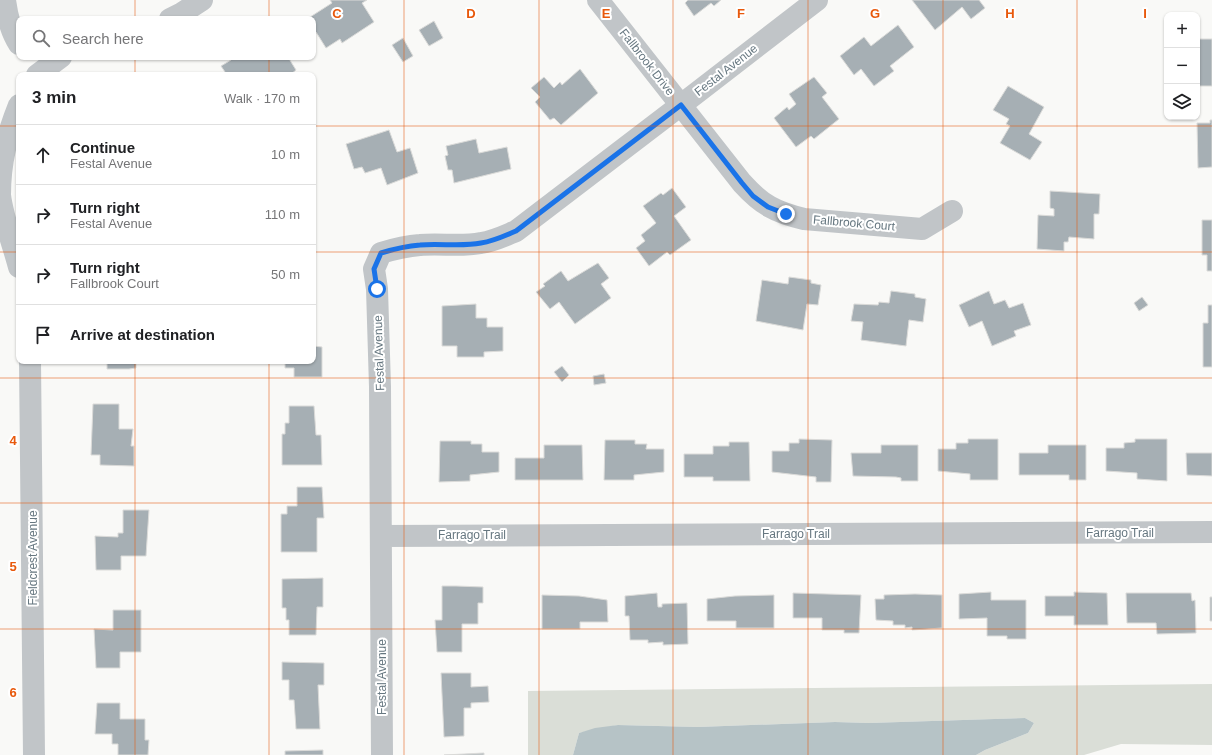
<!DOCTYPE html>
<meta charset="utf-8">
<style>
:root{--surface:#fff;--page:#f6f6f6;--text:#202124;--muted:#757577;--line:#e0e0e0}
body{margin:0;font-family:Arial,sans-serif;background:var(--page);color:var(--text)}
.controls{position:absolute;right:12px;top:12px;display:grid;overflow:hidden;border-radius:8px;box-shadow:0 1px 3px #0004}
.controls button{width:36px;height:36px;display:grid;place-items:center;padding:0;border:0;border-bottom:1px solid var(--line);background:var(--surface);color:var(--text);font:20px sans-serif}
.stop{position:absolute;width:12px;height:12px;margin:-9px;border:3px solid #1a73e8;border-radius:50%;background:#fff}
.stop.end{background:#1a73e8;border-color:#fff;box-shadow:0 1px 4px #0008}
.list{margin:0;padding:0;list-style:none}
h2{display:flex;justify-content:space-between;align-items:center;height:52px;margin:0;padding:0 16px;font-size:17px}
h2 small{font-size:13px;font-weight:400;color:var(--muted)}
.list li{display:grid;grid-template-columns:26px 1fr auto;gap:12px;align-items:center;box-sizing:border-box;height:60px;padding:0 16px;border-top:1px solid var(--line)}
.list b{display:block;font-size:15px;white-space:nowrap}
.list p{margin:0;font-size:13px;white-space:nowrap;color:var(--muted)}
.list em{font-size:13px;font-style:normal;color:var(--muted)}
.icon{flex:none;width:22px;height:22px;fill:none;stroke:currentColor;stroke-width:2;stroke-linecap:round;stroke-linejoin:round}
.map{position:relative;flex:none;width:1212px;height:755px;overflow:hidden}
.search{position:absolute;background:var(--surface);box-shadow:0 1px 3px #0004;left:16px;top:16px;width:300px;height:44px;display:flex;align-items:center;gap:10px;box-sizing:border-box;padding:0 14px;border-radius:8px;color:var(--muted);font-size:15px}
.panel{position:absolute;background:var(--surface);box-shadow:0 1px 3px #0004;left:16px;top:72px;width:300px;height:292px;border-radius:8px}
.map>svg:first-child{display:block}
.green{fill:#daded7}
.water{fill:#b6c3c6}
.building{fill:#a6afb4;stroke:#dbdbd9}
.lines{fill:none;stroke-linecap:round;stroke-linejoin:round}
.minor{stroke:#c1c5c8;stroke-width:22}
.route{stroke:#1a73e8;stroke-width:5}
.grid{fill:none;stroke:#e8590c;stroke-width:1;stroke-opacity:0.55}
.labels{text-anchor:middle;stroke-width:4;stroke-linejoin:round;paint-order:stroke}
.street-label{font-size:12px;fill:#667780;stroke:#fff}
.grid-label{font-size:13px;text-anchor:middle;font-weight:bold;fill:#e8590c;stroke:#fff;stroke-width:4;stroke-linejoin:round;paint-order:stroke}
</style>
<div class="map">
<svg width="1212" height="755" viewBox="0 0 1212 755">
<rect width="100%" height="100%" fill="#f9f9f7"/>
<path class="green" d="M 1212,684 L 1212,745 L 1121,744 L 1084,755 L 976,755 L 985,750 L 1028,733 L 1034,723 L 1025,718 L 869,723 L 835,722 L 698,727 L 618,725 L 579,733 L 573,755 L 528,755 L 528,691 Z"/>
<path class="water" d="M 1025,718 L 1034,723 L 1028,733 L 985,750 L 976,755 L 573,755 L 579,733 L 595,728 L 618,725 L 698,727 L 835,722 L 869,723 Z"/>
<path class="building" d="M 330,0 L 367,0 L 362,3 L 374,22 L 342,43 L 340,39 L 326,48 L 316,32 L 313,34 L 313,19 L 307,19 L 332,3 Z
M 688,0 L 721,0 L 714,6 L 711,3 L 694,16 L 685,3 Z
M 912,0 L 979,0 L 985,8 L 971,19 L 962,7 L 935,30 Z
M 434,21 L 443,38 L 429,46 L 419,30 Z
M 898,25 L 914,47 L 890,66 L 894,71 L 874,86 L 861,69 L 854,75 L 840,56 L 864,37 L 871,46 Z
M 403,38 L 413,56 L 403,62 L 392,45 Z
M 1198,39 L 1212,39 L 1212,86 L 1199,86 Z
M 229,57 L 288,57 L 296,70 L 290,75 L 227,75 L 221,66 L 231,60 Z
M 580,69 L 598,93 L 561,125 L 554,118 L 550,120 L 535,102 L 540,97 L 531,88 L 544,77 L 554,88 L 560,82 L 562,85 Z
M 814,77 L 827,93 L 822,97 L 839,119 L 814,139 L 811,136 L 796,147 L 774,118 L 787,107 L 789,110 L 796,104 L 789,94 Z
M 1008,86 L 1044,107 L 1029,134 L 1042,142 L 1030,160 L 1000,143 L 1010,126 L 1006,124 L 1009,119 L 993,110 Z
M 1210,120 L 1212,120 L 1212,167 L 1198,168 L 1197,123 L 1210,123 Z
M 389,130 L 397,152 L 410,148 L 418,173 L 387,185 L 381,168 L 365,173 L 362,167 L 354,169 L 346,144 Z
M 476,139 L 479,153 L 507,147 L 511,169 L 454,183 L 452,170 L 448,170 L 445,156 L 448,155 L 446,146 Z
M 672,188 L 686,207 L 674,216 L 691,240 L 670,255 L 667,252 L 649,266 L 636,248 L 645,241 L 641,235 L 656,223 L 643,206 L 661,193 L 663,195 Z
M 1050,191 L 1100,194 L 1099,214 L 1094,214 L 1094,239 L 1069,237 L 1068,242 L 1064,242 L 1064,251 L 1037,249 L 1038,215 L 1054,216 L 1054,209 L 1050,208 Z
M 1202,220 L 1212,220 L 1212,271 L 1207,271 L 1207,255 L 1202,255 Z
M 598,263 L 609,278 L 601,284 L 611,298 L 575,324 L 559,302 L 550,309 L 536,292 L 545,286 L 543,284 L 561,271 L 568,281 Z
M 789,277 L 811,280 L 811,283 L 821,285 L 818,305 L 807,304 L 803,330 L 756,321 L 762,280 L 788,284 Z
M 891,291 L 915,294 L 915,297 L 926,299 L 923,322 L 909,320 L 906,346 L 861,340 L 863,322 L 851,321 L 854,304 L 878,305 L 879,302 L 889,303 Z
M 989,291 L 994,304 L 1005,300 L 1009,308 L 1023,303 L 1031,325 L 1014,331 L 1016,336 L 992,346 L 982,321 L 969,327 L 959,305 Z
M 1142,297 L 1148,305 L 1139,311 L 1134,303 Z
M 476,304 L 476,318 L 487,318 L 487,327 L 503,327 L 503,351 L 484,352 L 484,357 L 457,357 L 457,346 L 442,346 L 442,306 Z
M 1208,305 L 1212,305 L 1212,367 L 1203,367 L 1203,323 L 1208,323 Z
M 313,346 L 322,347 L 322,377 L 294,377 L 294,368 L 285,368 L 285,361 L 313,361 Z
M 97,361 L 136,361 L 136,368 L 129,369 L 107,369 L 107,362 L 97,362 Z
M 562,366 L 569,375 L 562,382 L 554,372 Z
M 604,374 L 606,383 L 594,385 L 593,376 Z
M 93,404 L 119,404 L 119,429 L 133,429 L 131,446 L 134,446 L 134,466 L 100,465 L 100,455 L 91,455 Z
M 289,406 L 314,406 L 316,435 L 321,435 L 322,465 L 282,465 L 282,434 L 285,434 L 285,423 L 289,423 Z
M 799,439 L 832,440 L 831,482 L 816,482 L 816,477 L 772,472 L 772,451 L 789,451 L 789,443 L 799,443 Z
M 968,439 L 998,439 L 998,480 L 970,480 L 970,474 L 938,471 L 938,449 L 956,449 L 956,443 L 968,443 Z
M 1135,439 L 1167,439 L 1167,481 L 1137,479 L 1137,473 L 1106,471 L 1106,448 L 1124,448 L 1124,443 L 1135,442 Z
M 605,440 L 635,440 L 635,444 L 647,444 L 646,449 L 664,449 L 664,472 L 634,475 L 634,480 L 604,480 Z
M 440,441 L 471,441 L 471,444 L 482,444 L 482,452 L 499,452 L 499,472 L 470,475 L 470,481 L 439,482 Z
M 729,442 L 749,442 L 750,481 L 713,481 L 713,477 L 684,477 L 684,454 L 713,454 L 713,446 L 729,446 Z
M 544,445 L 582,445 L 583,480 L 515,480 L 515,458 L 544,458 Z
M 881,445 L 918,445 L 918,481 L 901,481 L 901,478 L 896,477 L 853,476 L 851,453 L 881,453 Z
M 1048,445 L 1086,445 L 1086,480 L 1069,480 L 1069,475 L 1019,475 L 1019,453 L 1048,453 Z
M 1186,453 L 1212,453 L 1212,476 L 1187,475 Z
M 297,487 L 322,487 L 324,518 L 317,518 L 317,552 L 281,552 L 281,514 L 287,514 L 287,506 L 297,506 Z
M 123,510 L 149,510 L 146,556 L 121,556 L 121,570 L 96,570 L 95,536 L 118,537 L 118,533 L 123,533 Z
M 323,578 L 323,607 L 317,607 L 316,635 L 289,635 L 289,620 L 286,620 L 286,608 L 282,608 L 282,579 Z
M 442,586 L 456,586 L 483,587 L 483,603 L 478,603 L 478,624 L 462,624 L 462,652 L 437,652 L 435,620 L 442,620 Z
M 991,592 L 991,600 L 1026,600 L 1026,639 L 1007,639 L 1007,636 L 987,636 L 987,618 L 959,619 L 959,594 Z
M 1074,592 L 1107,593 L 1108,625 L 1074,625 L 1074,616 L 1045,616 L 1045,596 L 1074,596 Z
M 657,593 L 658,607 L 662,607 L 662,604 L 687,603 L 688,644 L 663,645 L 663,642 L 648,643 L 648,640 L 630,640 L 629,616 L 625,616 L 625,596 Z
M 793,593 L 861,595 L 859,633 L 844,633 L 844,630 L 822,630 L 822,618 L 793,618 Z
M 1126,593 L 1191,593 L 1192,601 L 1195,600 L 1196,633 L 1157,634 L 1156,623 L 1127,623 Z
M 915,594 L 942,595 L 942,628 L 912,630 L 912,627 L 905,628 L 905,625 L 893,625 L 893,621 L 876,620 L 875,599 L 884,599 L 884,595 Z
M 542,595 L 579,596 L 607,600 L 608,622 L 580,622 L 580,629 L 542,629 Z
M 774,595 L 774,628 L 736,628 L 736,621 L 707,621 L 707,599 L 735,596 Z
M 1210,597 L 1212,597 L 1212,621 L 1210,621 Z
M 113,610 L 141,610 L 141,652 L 120,652 L 120,668 L 96,668 L 94,629 L 113,630 Z
M 282,662 L 324,663 L 324,685 L 318,685 L 320,729 L 296,729 L 294,700 L 289,700 L 289,680 L 282,680 Z
M 441,673 L 471,673 L 471,687 L 488,686 L 489,702 L 471,703 L 471,708 L 464,708 L 464,736 L 444,737 Z
M 97,703 L 120,703 L 120,719 L 145,719 L 145,740 L 149,740 L 148,755 L 118,755 L 118,744 L 112,744 L 112,734 L 95,734 Z
M 323,750 L 323,755 L 285,755 L 285,751 Z
M 484,753 L 484,755 L 444,755 Z"/>
<g class="lines">
<path class="minor" d="M 5,0 C 7,16 10,30 19,44
M 598,0 L 742,183 C 762,205 775,212 804,219 L 922,229 L 952,211
M 170,19 L 182,13 L 202,0
M 37,75 L 61,57
M 19,105 C 7,135 0,162 0,195 C 3,219 13,244 19,267
M 30,361 L 34,755
M 381,536 L 1212,532
M 382,755 L 380,387 L 377,289 L 374,269 L 381,253 C 394,249 406,246 420,245 C 440,243 461,247 481,243 C 494,241 504,236 516,231 L 681,105 L 817,0"/>
</g>
<g class="lines">
<path class="route" d="M 377,289 L 374,269 L 381,253 C 394,249 406,246 420,245 C 440,243 461,247 481,243 C 494,241 504,236 516,231 L 681,105 L 742,183 L 753,196 L 768,207 L 786,214"/>
</g>
<path class="grid" d="M 135,0 L 135,19M 269,0 L 269,19M 404,0 L 404,755M 539,0 L 539,755M 673,0 L 673,755M 808,0 L 808,755M 943,0 L 943,755M 1077,0 L 1077,755M 135,57 L 135,75M 269,57 L 269,75M 0,126 L 19,126M 313,126 L 1212,126M 0,252 L 19,252M 313,252 L 1212,252M 135,361 L 135,755M 269,361 L 269,755M 0,378 L 1212,378M 0,503 L 1212,503M 0,629 L 1212,629"/>
<g class="labels">
<g class="street-label">
<text transform="translate(647 62) rotate(52)" y="4">Fallbrook Drive</text>
<text transform="translate(726 70) rotate(-38)" y="4">Festal Avenue</text>
<text transform="translate(854 223) rotate(5)" y="4">Fallbrook Court</text>
<text transform="translate(379 353) rotate(-92)" y="4">Festal Avenue</text>
<text x="1120" y="537">Farrago Trail</text>
<text x="796" y="538">Farrago Trail</text>
<text x="472" y="539">Farrago Trail</text>
<text transform="translate(33 558) rotate(-90)" y="4">Fieldcrest Avenue</text>
<text transform="translate(382 677) rotate(-90)" y="4">Festal Avenue</text>
</g>
</g>
<g class="grid-label">
<text x="337" y="18">C</text>
<text x="471" y="18">D</text>
<text x="606" y="18">E</text>
<text x="741" y="18">F</text>
<text x="875" y="18">G</text>
<text x="1010" y="18">H</text>
<text x="1145" y="18">I</text>
<text x="13" y="445">4</text>
<text x="13" y="571">5</text>
<text x="13" y="697">6</text>
</g>
</svg>
<div class="controls">
<button>+</button>
<button>−</button>
<button><svg class="icon" aria-label="layers" viewBox="0 0 24 24"><path d="M12 4l9 5-9 5-9-5zM3 14l9 5 9-5"/></svg></button>
</div>
<div class="stop" style="left:377px;top:289px"></div>
<div class="stop end" style="left:786px;top:214px"></div>
<div class="search"><svg class="icon" aria-label="search" viewBox="0 0 24 24"><circle cx="10" cy="10" r="6"/><path d="M15 15l6 6"/></svg>Search here</div>
<section class="panel">
<h2>3 min<small>Walk · 170 m</small></h2>
<ul class="list">
<li><svg class="icon" aria-label="ahead" viewBox="0 0 24 24"><path d="M12 20V5M6 11l6-6 6 6"/></svg><div><b>Continue</b><p>Festal Avenue</p></div><em>10 m</em></li>
<li><svg class="icon" aria-label="right" viewBox="0 0 24 24"><path d="M7 20v-9h11M14 6l5 5-5 5"/></svg><div><b>Turn right</b><p>Festal Avenue</p></div><em>110 m</em></li>
<li><svg class="icon" aria-label="right" viewBox="0 0 24 24"><path d="M7 20v-9h11M14 6l5 5-5 5"/></svg><div><b>Turn right</b><p>Fallbrook Court</p></div><em>50 m</em></li>
<li><svg class="icon" aria-label="arrive" viewBox="0 0 24 24"><path d="M6 21V4h12l-3 4 3 4H6"/></svg><div><b>Arrive at destination</b></div></li>
</ul>
</section>
</div>
